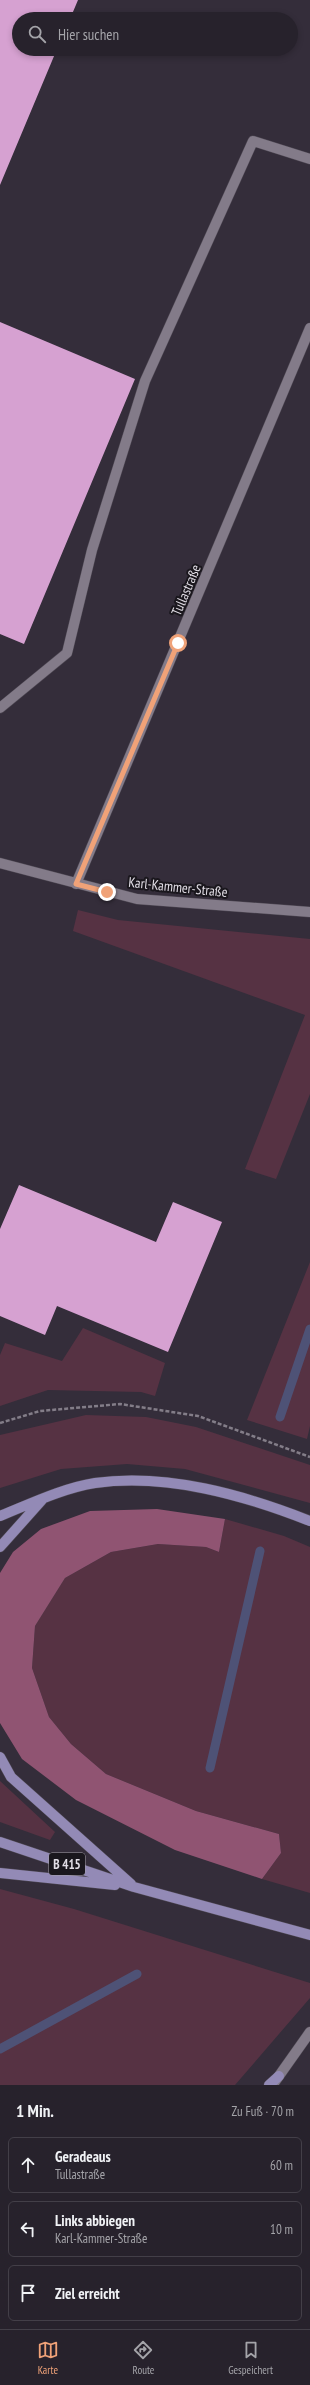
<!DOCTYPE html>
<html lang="de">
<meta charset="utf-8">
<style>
:root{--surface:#27222c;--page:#332f38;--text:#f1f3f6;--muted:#a4a4a9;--line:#433f48;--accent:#f0a278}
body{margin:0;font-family:"PT Sans Narrow",sans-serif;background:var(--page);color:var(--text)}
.stop{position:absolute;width:12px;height:12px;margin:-9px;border:3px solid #f0a278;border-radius:50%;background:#fff}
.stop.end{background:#f0a278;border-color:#fff;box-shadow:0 1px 4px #0008}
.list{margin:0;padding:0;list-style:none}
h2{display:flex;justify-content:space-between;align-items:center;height:52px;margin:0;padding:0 16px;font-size:17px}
h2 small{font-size:13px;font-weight:400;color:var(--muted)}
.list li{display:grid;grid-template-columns:26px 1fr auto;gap:12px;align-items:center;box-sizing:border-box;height:56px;margin:0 8px 8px;padding:0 8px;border:1px solid var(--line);border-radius:6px}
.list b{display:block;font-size:15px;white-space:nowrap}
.list p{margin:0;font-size:13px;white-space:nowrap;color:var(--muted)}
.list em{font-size:13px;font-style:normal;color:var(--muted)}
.icon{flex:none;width:22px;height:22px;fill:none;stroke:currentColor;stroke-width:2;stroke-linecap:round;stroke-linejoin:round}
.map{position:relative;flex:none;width:310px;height:2085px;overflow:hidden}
.search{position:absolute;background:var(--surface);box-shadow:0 2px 6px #0003;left:12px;right:12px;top:12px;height:44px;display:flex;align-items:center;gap:10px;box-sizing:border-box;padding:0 14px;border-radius:22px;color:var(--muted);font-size:15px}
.sheet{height:244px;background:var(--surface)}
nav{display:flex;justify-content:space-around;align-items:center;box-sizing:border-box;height:56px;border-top:1px solid var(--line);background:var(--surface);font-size:11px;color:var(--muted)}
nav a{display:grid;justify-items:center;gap:2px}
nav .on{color:var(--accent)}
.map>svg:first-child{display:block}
.green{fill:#563243}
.forest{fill:#905472}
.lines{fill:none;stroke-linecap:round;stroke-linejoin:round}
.stream{stroke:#4e5276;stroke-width:9}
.building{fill:#d6a1d1}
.service-casing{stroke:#4f4954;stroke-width:11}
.minor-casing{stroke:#4f4954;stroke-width:11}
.tertiary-casing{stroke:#4f4954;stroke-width:11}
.primary-casing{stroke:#4f4954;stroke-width:11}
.path{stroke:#837d88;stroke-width:2.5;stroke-dasharray:4 2;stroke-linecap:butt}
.service{stroke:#837b89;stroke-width:10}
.minor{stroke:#837b89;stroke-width:10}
.tertiary{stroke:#837b89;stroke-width:10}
.primary{stroke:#938ab6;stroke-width:10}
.route{stroke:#f0a278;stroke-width:5}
.labels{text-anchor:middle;stroke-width:4;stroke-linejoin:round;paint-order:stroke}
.shield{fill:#1a171d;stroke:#a5a2a9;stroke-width:1}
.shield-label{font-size:13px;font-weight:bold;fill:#e1dde5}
.street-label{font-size:14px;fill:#e1dde5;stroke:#1a171d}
</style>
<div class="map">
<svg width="310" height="2085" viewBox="0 0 310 2085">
<rect width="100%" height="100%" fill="#342d3a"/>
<path class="green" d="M 78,910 L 118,920 L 310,939 L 310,1094 L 276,1179 L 245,1169 L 305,1015 L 73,931 Z
M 310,1262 L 310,1426 L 307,1439 L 247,1420 Z
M 83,1328 L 165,1363 L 155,1396 L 141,1392 L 48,1390 L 0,1406 L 0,1355 L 5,1343 L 62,1361 Z
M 86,1415 L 146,1417 L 196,1427 L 310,1465 L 310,1503 L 185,1469 L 127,1464 L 61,1469 L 0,1488 L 0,1435 Z
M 225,1519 L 284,1536 L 310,1547 L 310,1893 L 262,1879 L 281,1853 L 279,1834 L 196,1811 L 106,1774 L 71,1744 L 49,1717 L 32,1668 L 35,1626 L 65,1578 L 111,1552 L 158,1544 L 206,1547 L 219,1552 Z
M 0,1781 L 55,1832 L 50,1840 L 0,1822 Z
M 0,1889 L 74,1909 L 310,1983 L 310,1998 L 235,2085 L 0,2085 Z"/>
<path class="forest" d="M 157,1509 L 225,1519 L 219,1552 L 206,1547 L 158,1544 L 111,1552 L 65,1578 L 35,1626 L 32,1668 L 49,1717 L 71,1744 L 106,1774 L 196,1811 L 279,1834 L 281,1853 L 262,1879 L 175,1850 L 76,1800 L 22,1759 L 0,1723 L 0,1573 L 13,1552 L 41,1529 L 90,1511 Z"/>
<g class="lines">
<path class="stream" d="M 280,1417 L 310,1329
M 210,1768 L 260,1551
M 0,2049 L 137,1974"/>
</g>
<path class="building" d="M 0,0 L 78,0 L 70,19 L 19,19 L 19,49 L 57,49 L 0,185 Z
M 0,322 L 135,379 L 24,644 L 0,634 Z
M 19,1185 L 156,1242 L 173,1202 L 222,1222 L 168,1352 L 57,1306 L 45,1335 L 0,1316 L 0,1229 Z"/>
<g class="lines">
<g class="service-casing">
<path id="service" d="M 0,708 L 67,653 L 92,550 L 145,381 L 253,141 L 310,159"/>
</g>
<g class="minor-casing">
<path id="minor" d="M 0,863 L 137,899 L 310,912
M 76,884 L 310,328"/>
</g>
<g class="tertiary-casing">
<path id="tertiary" d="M 274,2083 L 310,2032"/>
</g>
<g class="primary-casing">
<path id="primary" d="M 0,1516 C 30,1504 63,1488 95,1483 C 167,1473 244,1495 310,1521
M 0,1547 L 42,1500
M 0,1757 L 11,1777 L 131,1884
M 0,1842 L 134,1887 L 310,1935
M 0,1873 L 115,1885
M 269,2085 L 279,2076"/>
</g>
<path class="path" d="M 0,1423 L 40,1411 L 120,1404 L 198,1416 L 310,1457"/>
<use href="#service" class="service"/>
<use href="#minor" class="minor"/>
<use href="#tertiary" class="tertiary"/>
<use href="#primary" class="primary"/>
</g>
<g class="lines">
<path class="route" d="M 107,892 L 76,884 L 178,643"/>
</g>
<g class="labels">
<rect class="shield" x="49" y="1853" width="36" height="22" rx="3"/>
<g class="shield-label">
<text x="67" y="1869">B 415</text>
</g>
<g class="street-label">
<text transform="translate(186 590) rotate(-67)" y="5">Tullastraße</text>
<text transform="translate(178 887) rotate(6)" y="5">Karl-Kammer-Straße</text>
</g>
</g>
</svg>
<div class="stop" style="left:178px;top:643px"></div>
<div class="stop end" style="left:107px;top:892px"></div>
<div class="search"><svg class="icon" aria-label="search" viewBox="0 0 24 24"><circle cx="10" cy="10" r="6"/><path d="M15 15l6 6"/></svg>Hier suchen</div>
</div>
<section class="sheet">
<h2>1 Min.<small>Zu Fuß · 70 m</small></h2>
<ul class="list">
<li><svg class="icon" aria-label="ahead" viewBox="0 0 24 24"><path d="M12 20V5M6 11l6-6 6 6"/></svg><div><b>Geradeaus</b><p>Tullastraße</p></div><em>60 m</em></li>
<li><svg class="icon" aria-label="left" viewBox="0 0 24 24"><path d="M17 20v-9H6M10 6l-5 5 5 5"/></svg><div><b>Links abbiegen</b><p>Karl-Kammer-Straße</p></div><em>10 m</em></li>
<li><svg class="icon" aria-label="arrive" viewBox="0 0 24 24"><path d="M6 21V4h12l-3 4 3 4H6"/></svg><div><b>Ziel erreicht</b></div></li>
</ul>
</section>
<nav>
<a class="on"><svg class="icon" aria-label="map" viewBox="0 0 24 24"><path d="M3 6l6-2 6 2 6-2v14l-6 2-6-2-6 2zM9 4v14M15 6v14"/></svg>Karte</a>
<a><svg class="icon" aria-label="directions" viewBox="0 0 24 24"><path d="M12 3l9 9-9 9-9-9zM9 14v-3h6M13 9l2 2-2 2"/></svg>Route</a>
<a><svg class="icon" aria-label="saved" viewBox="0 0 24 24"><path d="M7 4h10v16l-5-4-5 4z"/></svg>Gespeichert</a>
</nav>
